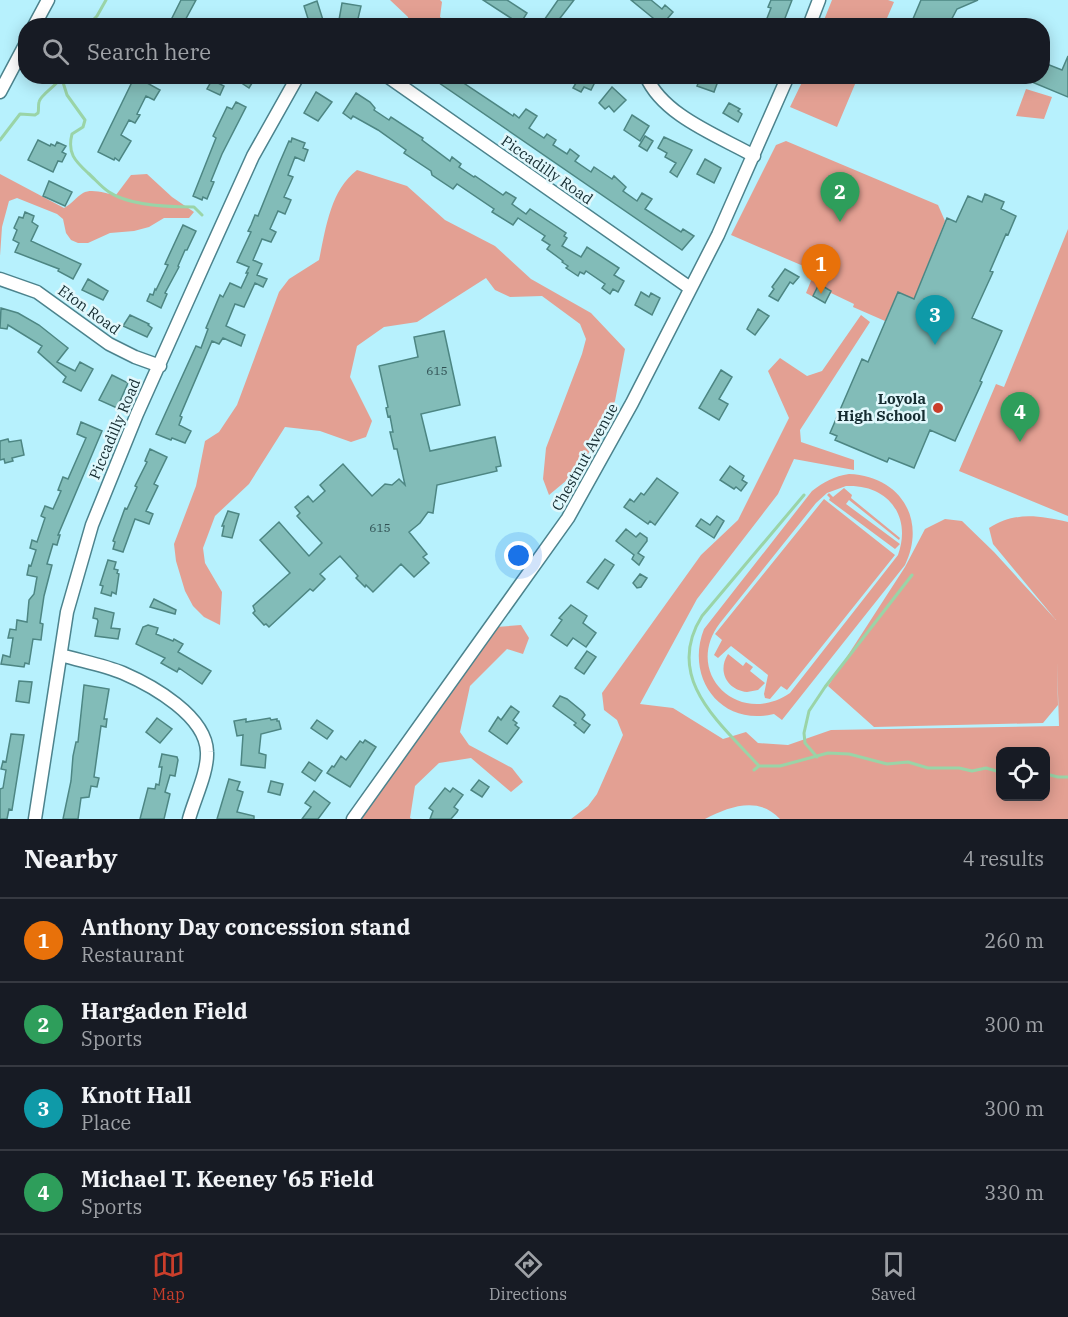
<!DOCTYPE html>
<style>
:root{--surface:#171b24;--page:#242831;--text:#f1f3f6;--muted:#9ea1a6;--line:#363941;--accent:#ca3e2b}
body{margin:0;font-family:"IBM Plex Serif",serif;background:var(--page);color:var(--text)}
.controls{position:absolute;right:18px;bottom:18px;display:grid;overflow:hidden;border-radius:12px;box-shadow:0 3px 15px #0003}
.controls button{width:54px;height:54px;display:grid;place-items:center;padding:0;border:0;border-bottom:2px solid var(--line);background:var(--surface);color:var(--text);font:30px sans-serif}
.you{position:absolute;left:519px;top:556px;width:21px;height:21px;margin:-15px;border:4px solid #fff;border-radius:50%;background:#1a73e8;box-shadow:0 0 0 9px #1a73e833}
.badge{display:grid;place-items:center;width:39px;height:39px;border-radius:50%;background:var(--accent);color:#fff;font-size:20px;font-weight:700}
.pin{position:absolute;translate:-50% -50px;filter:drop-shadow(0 2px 3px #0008)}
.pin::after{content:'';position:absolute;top:32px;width:21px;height:18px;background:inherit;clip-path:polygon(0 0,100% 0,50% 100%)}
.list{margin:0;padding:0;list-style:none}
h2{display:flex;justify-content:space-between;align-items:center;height:78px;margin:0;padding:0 24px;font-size:26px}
h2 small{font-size:20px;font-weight:400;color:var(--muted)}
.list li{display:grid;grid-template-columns:39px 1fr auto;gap:18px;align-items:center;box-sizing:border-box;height:84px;padding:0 24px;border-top:2px solid var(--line)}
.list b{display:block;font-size:22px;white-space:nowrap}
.list p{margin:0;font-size:20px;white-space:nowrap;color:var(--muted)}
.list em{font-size:20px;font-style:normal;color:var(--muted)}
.icon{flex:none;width:33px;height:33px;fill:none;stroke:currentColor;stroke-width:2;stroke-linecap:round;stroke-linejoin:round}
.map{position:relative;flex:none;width:1068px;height:819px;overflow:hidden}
.search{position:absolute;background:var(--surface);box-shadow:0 3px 15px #0003;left:18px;right:18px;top:18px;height:66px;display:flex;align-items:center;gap:15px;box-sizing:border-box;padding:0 21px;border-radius:24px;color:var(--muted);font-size:22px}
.sheet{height:414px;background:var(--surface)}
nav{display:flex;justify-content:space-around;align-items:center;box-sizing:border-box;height:84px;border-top:2px solid var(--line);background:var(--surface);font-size:16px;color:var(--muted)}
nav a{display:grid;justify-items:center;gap:3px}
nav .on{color:var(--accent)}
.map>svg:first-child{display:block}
.green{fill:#e3a093;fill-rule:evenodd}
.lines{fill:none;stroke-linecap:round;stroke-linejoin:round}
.stream{stroke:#9ad4a7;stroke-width:3}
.building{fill:#82bcb8;stroke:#4d8683;stroke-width:1.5}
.minor-casing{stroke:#4c838d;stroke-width:15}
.minor{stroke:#fff;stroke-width:12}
.poi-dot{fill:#ca3e2b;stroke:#e1f8fc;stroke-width:2}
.labels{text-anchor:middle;stroke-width:5;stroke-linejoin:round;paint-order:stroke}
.number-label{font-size:12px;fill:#305053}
.street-label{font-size:15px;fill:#152c31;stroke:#e1f8fc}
.poi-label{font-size:15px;font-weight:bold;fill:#152c31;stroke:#e1f8fc;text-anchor:end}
</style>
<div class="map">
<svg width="1068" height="819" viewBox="0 0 1068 819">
<rect width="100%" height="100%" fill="#b7f1fd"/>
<path class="green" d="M 390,0 L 440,0 L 442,2 L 440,17 L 451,25 L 409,25 L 408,17 Z
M 832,0 L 888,0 L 894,2 L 884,25 L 822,25 Z
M 805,76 L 858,77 L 837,127 L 790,107 Z
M 1026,89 L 1052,97 L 1044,119 L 1016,116 Z
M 786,141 L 938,205 L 945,221 L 914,299 L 898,292 L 885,321 L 853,307 L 854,304 L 831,293 L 825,303 L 806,293 L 815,271 L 731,235 L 776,145 Z
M 357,170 L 407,186 L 445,220 L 495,246 L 531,279 L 591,313 L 625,349 L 615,401 L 593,447 L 573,475 L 549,495 L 543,479 L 546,448 L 582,354 L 586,339 L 580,324 L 542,296 L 510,297 L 495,290 L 486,278 L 417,322 L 384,327 L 357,346 L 350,377 L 372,421 L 366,437 L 351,442 L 320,431 L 285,427 L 249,484 L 215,516 L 203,548 L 205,563 L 222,592 L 220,625 L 204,617 L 193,606 L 185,591 L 176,561 L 174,544 L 196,486 L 205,441 L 219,432 L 237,405 L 279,292 L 289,279 L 319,260 C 326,228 330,191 357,170 Z
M 0,174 L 64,208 C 72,204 76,197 83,193 C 92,188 107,194 116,195 L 131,175 L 147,174 L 172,197 L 194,212 L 189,218 L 164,218 L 149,227 L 134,231 L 110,233 L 88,243 L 78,243 L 71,240 L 66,233 L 63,219 L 57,214 L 17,198 L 9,201 L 2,227 L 0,256 Z
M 1068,229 L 1068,516 L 959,471 L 996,384 L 1004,387 Z
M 861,315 L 870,322 L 800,430 L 801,442 L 854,460 L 854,470 L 794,459 L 778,494 L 697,599 L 640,704 L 673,708 L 723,739 L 746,732 L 758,743 L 788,745 L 831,730 L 1059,726 L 1057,661 L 1058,705 L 1043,723 L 874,727 L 828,686 L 905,567 L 925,529 L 945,519 L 962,521 L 994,552 L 1056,620 L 993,544 L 989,528 C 1016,511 1039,516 1068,522 L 1068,819 L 780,819 C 759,796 730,806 705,819 L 571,819 L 588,806 L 597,794 L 623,735 L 617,720 L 604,710 L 602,693 L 701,555 L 738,520 L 789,418 L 768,371 L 780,358 L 807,376 L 822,371 ZM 1000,752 L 1046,752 L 1046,796 L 1000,796 Z
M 849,474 C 900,476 927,519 905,565 L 782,720 L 774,714 C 720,727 685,677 704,629 L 812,491 C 824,482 834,476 849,474 ZM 846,486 C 888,484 912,516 898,555 L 790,693 C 739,728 682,673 720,623 L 816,503 L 827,493 Z
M 844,488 L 852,495 L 851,498 L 900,538 L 899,540 L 849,500 L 846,504 L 900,544 L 895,549 L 829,500 L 830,498 L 827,495 L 829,493 L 833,497 Z
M 824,499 L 895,555 L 787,690 L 781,686 L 770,699 L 765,698 L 764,694 L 768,675 L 731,646 L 718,658 L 714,655 L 722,640 L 715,634 Z
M 521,625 L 529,638 L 523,654 L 507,649 L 470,686 L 460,732 L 469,745 L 512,768 L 523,782 L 511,792 L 471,758 L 439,763 L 415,786 L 410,818 L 412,819 L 359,819 L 496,627 Z
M 728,654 L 743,666 L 746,662 L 753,667 L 750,671 L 765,683 L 758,690 L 747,692 C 727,690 717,671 728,654 Z"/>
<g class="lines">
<path class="stream" d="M 87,26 L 97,16 L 106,0
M 61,76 L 67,95 L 85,120 L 83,127 L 72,134 C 67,153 75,161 88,173 C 95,179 101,187 109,192 C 130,206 169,207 194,207 L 202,215
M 0,140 L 20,114 L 35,115 L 38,113 C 39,110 38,106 39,102 C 40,95 56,86 61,78
M 817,757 L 805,743 L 804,733 L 809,711 L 825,687 L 912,575
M 759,766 C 720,723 663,678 702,616 L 804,495
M 754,770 L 759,766 L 780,766 L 828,753 L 849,754 L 887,764 L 908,762 L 928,768 L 959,768 L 972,771 L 986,768 L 1000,772
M 1046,774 L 1058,777 L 1068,777"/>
</g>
<path class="building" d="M 181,0 L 196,0 L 182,26 L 168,26 Z
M 483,0 L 507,0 L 527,13 L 520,24 Z
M 558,0 L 574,0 L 554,26 L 540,26 Z
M 631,0 L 651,0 L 662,9 L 665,5 L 673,12 L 661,26 L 646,26 L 653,18 Z
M 771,0 L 792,0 L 782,26 L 764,26 L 771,8 L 768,7 Z
M 921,0 L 978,0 L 957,9 L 948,26 L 910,26 Z
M 317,1 L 323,20 L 310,25 L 304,6 Z
M 342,3 L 361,6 L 357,23 L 339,20 Z
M 1068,56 L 1068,97 L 1020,77 L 1042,76 L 1042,62 L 1062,70 Z
M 135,76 L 151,76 L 147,83 L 160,90 L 154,100 L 146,96 L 137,114 L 140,115 L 135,123 L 129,120 L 121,135 L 131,141 L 119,161 L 115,158 L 114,160 L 98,152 Z
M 231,76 L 248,76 L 254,80 L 249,88 Z
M 429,76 L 453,76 L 513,116 L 514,114 L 519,118 L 526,109 L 537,116 L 529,128 L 544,138 L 547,134 L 556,140 L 553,145 L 567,154 L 570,149 L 579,156 L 575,161 L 591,172 L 594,167 L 612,179 L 614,176 L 626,187 L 623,191 L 637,201 L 642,193 L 652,199 L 645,209 L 681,232 L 683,229 L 694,236 L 682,250 Z
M 562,76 L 598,76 L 591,90 L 584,87 L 581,92 L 573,88 L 576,83 Z
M 701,76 L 708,76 L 718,81 L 714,92 L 697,86 Z
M 212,80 L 224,86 L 220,95 L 207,89 Z
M 612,87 L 626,100 L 614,112 L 609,106 L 605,109 L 599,103 Z
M 316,92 L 332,102 L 318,121 L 304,113 Z
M 356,93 L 370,102 L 375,108 L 374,110 L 389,120 L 391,117 L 423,138 L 422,140 L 450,161 L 452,157 L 461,164 L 459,167 L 474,177 L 475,176 L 503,195 L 506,192 L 516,198 L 512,204 L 526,214 L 530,209 L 566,233 L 564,236 L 567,238 L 562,246 L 581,257 L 587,247 L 619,268 L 614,275 L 624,281 L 618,292 L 613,289 L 610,294 L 602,288 L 605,284 L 586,271 L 584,274 L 580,272 L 578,276 L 566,268 L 568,266 L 562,262 L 563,261 L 547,249 L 550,245 L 542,240 L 545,236 L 518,218 L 513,225 L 492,212 L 494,209 L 457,184 L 453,189 L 432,175 L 431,171 L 404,153 L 406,150 L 378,130 L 353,116 L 351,119 L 343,113 Z
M 236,102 L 246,107 L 222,154 L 211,181 L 214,182 L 207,199 L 203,197 L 202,200 L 193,196 L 216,138 L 213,136 L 227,107 L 232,109 Z
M 729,103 L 740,109 L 738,111 L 742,114 L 738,122 L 723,113 Z
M 632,115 L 649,126 L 640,141 L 624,130 Z
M 645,136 L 653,141 L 647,151 L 639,146 Z
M 664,137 L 692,150 L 677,177 L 670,172 L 676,163 L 665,157 L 667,153 L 658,148 Z
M 292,138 L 305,143 L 303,148 L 308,150 L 304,161 L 295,157 L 288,175 L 293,177 L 284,197 L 291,200 L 285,214 L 278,211 L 270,229 L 276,232 L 271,242 L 262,239 L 253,260 L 262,264 L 257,275 L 267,279 L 263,287 L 255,283 L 244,307 L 235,304 L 226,326 L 245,335 L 241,346 L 223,338 L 219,344 L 212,341 L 180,416 L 182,417 L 179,425 L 191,431 L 185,443 L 172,438 L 171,440 L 156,434 L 196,346 L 201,348 L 208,329 L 206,328 L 220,295 L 223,297 L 230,283 L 241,288 L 248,273 L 246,273 L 249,267 L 237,262 L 251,232 L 248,231 L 251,225 L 255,215 L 258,216 L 279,164 L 289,141 L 291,142 Z
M 38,140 L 50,146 L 51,144 L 55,146 L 57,142 L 66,146 L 62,152 L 66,154 L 62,162 L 58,161 L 53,172 L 28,160 Z
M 705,159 L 721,168 L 714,183 L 697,174 Z
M 49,181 L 72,192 L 65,206 L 43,196 Z
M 985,194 L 1004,202 L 1001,209 L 1016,216 L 1008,235 L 1006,234 L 990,271 L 993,272 L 972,318 L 1002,331 L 980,381 L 982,382 L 955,441 L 930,430 L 914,468 L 889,458 L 887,462 L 835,440 L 837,436 L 830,433 L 862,359 L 868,362 L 898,292 L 914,299 L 947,218 L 956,222 L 968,196 L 982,202 Z
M 25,212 L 34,216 L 32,222 L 38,226 L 31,241 L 81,264 L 73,279 L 58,271 L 59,269 L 15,252 L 19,243 L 13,240 L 17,230 L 14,228 L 19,217 L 23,218 Z
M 183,225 L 196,231 L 187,250 L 185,250 L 178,266 L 179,267 L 165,293 L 167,294 L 161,308 L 147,301 L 150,294 L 153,295 L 155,289 L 156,290 L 168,265 L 165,264 Z
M 785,269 L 799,277 L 793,284 L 790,282 L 778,301 L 769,296 L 774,289 L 772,287 Z
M 88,279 L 108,291 L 103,300 L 82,290 Z
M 819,284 L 831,291 L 825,303 L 813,296 Z
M 641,292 L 649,297 L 651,293 L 660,298 L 652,315 L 635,305 Z
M 1,308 L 18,313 L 39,325 L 68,348 L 57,362 L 75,371 L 80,362 L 93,369 L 81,391 L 63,382 L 66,377 L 38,352 L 42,346 L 8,325 L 7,329 L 0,328 Z
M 758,309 L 769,316 L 755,335 L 747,329 Z
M 130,315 L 149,324 L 148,325 L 152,328 L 147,337 L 123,326 Z
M 444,331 L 460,405 L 421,414 L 430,451 L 495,437 L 501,466 L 496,467 L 497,471 L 437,485 L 433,513 L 428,512 L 420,523 L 409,532 L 427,554 L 423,557 L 429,563 L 414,577 L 401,564 L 373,592 L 366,585 L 365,587 L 356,578 L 358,576 L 340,556 L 320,574 L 325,579 L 313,591 L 310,589 L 269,627 L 266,624 L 264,625 L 253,613 L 255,611 L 253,606 L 290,573 L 260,540 L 279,522 L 309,556 L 322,543 L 297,516 L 300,513 L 295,507 L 308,496 L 313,502 L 325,491 L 320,485 L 343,464 L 372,496 L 385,484 L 392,485 L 399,479 L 405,485 L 397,449 L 394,449 L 390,432 L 393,432 L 390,416 L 388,417 L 386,408 L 388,407 L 379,366 L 418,357 L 414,337 Z
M 721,370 L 732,377 L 719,399 L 728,404 L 719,420 L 699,408 Z
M 112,375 L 128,383 L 117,408 L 99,400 Z
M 81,422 L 102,431 L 58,535 L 60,535 L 57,545 L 53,544 L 47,564 L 52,565 L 44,596 L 40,623 L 43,624 L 41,640 L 33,639 L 29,664 L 25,663 L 24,667 L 1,664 L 3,655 L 10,657 L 13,638 L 8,638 L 10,629 L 16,630 L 17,620 L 27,622 L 29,600 L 34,594 L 37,577 L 27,575 L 29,565 L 31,566 L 36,550 L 30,548 L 32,540 L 37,542 L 45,518 L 41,516 L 45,506 L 53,509 L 61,491 L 58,490 L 63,477 L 68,479 L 86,438 L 77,434 Z
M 8,439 L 9,442 L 21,440 L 24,455 L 12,458 L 13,461 L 5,463 L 4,459 L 0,460 L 0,441 Z
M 150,449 L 167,457 L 154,484 L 158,486 L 146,511 L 153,514 L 149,524 L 135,519 L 123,552 L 113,549 L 115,542 L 113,541 L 125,508 L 127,509 L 137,487 L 135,486 L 147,462 L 145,461 Z
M 730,466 L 744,476 L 742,480 L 747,483 L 741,491 L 736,487 L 734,489 L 720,480 Z
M 657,478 L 678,493 L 655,525 L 650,521 L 648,524 L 624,507 L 630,499 L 634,502 L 641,493 L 644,495 Z
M 228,511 L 239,514 L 232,538 L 222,536 L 224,526 L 222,526 Z
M 717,516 L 724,521 L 714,538 L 696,526 L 701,519 L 710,525 Z
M 626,529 L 636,537 L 640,533 L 647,538 L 647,541 L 638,553 L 644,557 L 639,565 L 632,559 L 634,555 L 616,541 Z
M 605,559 L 614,565 L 598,589 L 587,582 Z
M 108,560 L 116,562 L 114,569 L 118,570 L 117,573 L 119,574 L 116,594 L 112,592 L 111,596 L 101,593 L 103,586 L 100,585 Z
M 640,574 L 647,578 L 641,587 L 637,588 L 633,583 Z
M 154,599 L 176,610 L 175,614 L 150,607 Z
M 571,605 L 587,616 L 583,623 L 596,633 L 586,647 L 573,638 L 567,646 L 551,635 L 562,620 L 559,618 Z
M 95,608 L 114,613 L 111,628 L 120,629 L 118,639 L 95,636 L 98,621 L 97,619 L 93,618 Z
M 148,625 L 158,628 L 156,634 L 173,641 L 174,639 L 183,644 L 178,652 L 211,671 L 202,684 L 179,668 L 177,672 L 161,663 L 165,658 L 136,644 L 143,627 Z
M 587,651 L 596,657 L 584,674 L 575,668 Z
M 19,681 L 32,682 L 29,703 L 16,701 Z
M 84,685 L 109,689 L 104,719 L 107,719 L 106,727 L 101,726 L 94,777 L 99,778 L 97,787 L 91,786 L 89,797 L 81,798 L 78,819 L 63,819 L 71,781 L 73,756 L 76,742 L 78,742 Z
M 560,696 L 567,699 L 583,712 L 585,715 L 582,719 L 590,725 L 584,733 L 574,725 L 576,723 L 553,706 Z
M 511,706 L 519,712 L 513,720 L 517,723 L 515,725 L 519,728 L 507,744 L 489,731 L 498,717 L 501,720 Z
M 157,718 L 172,729 L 160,743 L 146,732 Z
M 270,718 L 271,720 L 277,719 L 277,721 L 279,721 L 281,729 L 261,734 L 259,753 L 266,755 L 265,768 L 241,765 L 243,735 L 237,736 L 234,721 L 246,719 L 246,722 Z
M 317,720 L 333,731 L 327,739 L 311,728 Z
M 11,734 L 24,735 L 12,810 L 9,809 L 7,819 L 0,819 L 0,789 L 3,788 L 6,770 L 1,769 L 3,761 L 6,762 Z
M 365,740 L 376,747 L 350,787 L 327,773 L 332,766 L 334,767 L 341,756 L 346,760 L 360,741 L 363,743 Z
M 162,754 L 177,757 L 178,760 L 175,776 L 170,775 L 165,792 L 170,794 L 164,819 L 140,819 L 148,788 L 155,789 L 156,784 L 159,785 L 162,767 L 159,767 Z
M 309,762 L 322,771 L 315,781 L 302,772 Z
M 229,779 L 240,782 L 237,790 L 243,792 L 237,812 L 254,816 L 254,819 L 217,819 Z
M 479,780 L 489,787 L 482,797 L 471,790 Z
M 271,781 L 283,784 L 280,795 L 268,792 Z
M 445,788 L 450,792 L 453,788 L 463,795 L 454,807 L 458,810 L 457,812 L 451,819 L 430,819 L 433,811 L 429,808 Z
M 314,791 L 330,803 L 318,819 L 302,819 L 311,807 L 305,803 Z"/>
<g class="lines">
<g class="minor-casing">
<path id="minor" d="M 34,26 L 48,0
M 809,26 L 819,0
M 387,76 L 690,288
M 646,76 C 663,116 719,136 754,156
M 0,92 L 26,43
M 0,279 L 37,292 L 109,344 L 135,357 L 160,366
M 61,655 C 81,661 104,665 123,673 C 153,686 206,716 207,752 C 208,772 194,800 189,819
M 35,819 L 67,612 L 92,525 L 137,414 L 205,262 L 253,156 L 298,76
M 353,819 L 568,518 L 632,403 L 718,235 L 788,76"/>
</g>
<use href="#minor" class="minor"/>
</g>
<circle class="poi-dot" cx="938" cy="408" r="6"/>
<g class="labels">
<g class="number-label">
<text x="437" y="375">615</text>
<text x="380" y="532">615</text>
</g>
<g class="street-label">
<text transform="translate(547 170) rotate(35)" y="5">Piccadilly Road</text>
<text transform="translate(89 310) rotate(36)" y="5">Eton Road</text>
<text transform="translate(115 429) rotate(-67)" y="5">Piccadilly Road</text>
<text transform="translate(585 457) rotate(-61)" y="5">Chestnut Avenue</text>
</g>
<g class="poi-label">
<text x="926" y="404">Loyola<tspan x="926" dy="17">High School</tspan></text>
</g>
</g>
</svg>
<div class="controls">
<button><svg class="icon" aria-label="locate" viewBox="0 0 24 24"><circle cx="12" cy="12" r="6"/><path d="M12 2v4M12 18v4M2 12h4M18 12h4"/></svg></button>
</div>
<div class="you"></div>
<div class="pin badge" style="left:821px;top:294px;background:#e8710a">1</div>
<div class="pin badge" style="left:840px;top:222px;background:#2e9e5b">2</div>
<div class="pin badge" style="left:935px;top:345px;background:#0f9aa8">3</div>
<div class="pin badge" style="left:1020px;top:442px;background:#2e9e5b">4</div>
<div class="search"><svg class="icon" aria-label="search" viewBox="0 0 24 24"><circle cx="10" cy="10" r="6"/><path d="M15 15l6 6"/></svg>Search here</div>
</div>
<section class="sheet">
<h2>Nearby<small>4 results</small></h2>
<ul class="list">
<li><span class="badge" style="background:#e8710a">1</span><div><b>Anthony Day concession stand</b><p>Restaurant</p></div><em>260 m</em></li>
<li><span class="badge" style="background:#2e9e5b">2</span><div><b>Hargaden Field</b><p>Sports</p></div><em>300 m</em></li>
<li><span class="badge" style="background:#0f9aa8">3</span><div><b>Knott Hall</b><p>Place</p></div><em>300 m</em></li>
<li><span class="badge" style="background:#2e9e5b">4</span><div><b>Michael T. Keeney '65 Field</b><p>Sports</p></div><em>330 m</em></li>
</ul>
</section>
<nav>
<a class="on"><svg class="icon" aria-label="map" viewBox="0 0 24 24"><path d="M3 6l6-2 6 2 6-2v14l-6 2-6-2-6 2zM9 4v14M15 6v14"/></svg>Map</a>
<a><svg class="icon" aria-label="directions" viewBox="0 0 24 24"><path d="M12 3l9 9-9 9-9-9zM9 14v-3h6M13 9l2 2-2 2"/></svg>Directions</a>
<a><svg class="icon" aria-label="saved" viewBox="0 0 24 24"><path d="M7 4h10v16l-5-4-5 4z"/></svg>Saved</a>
</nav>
